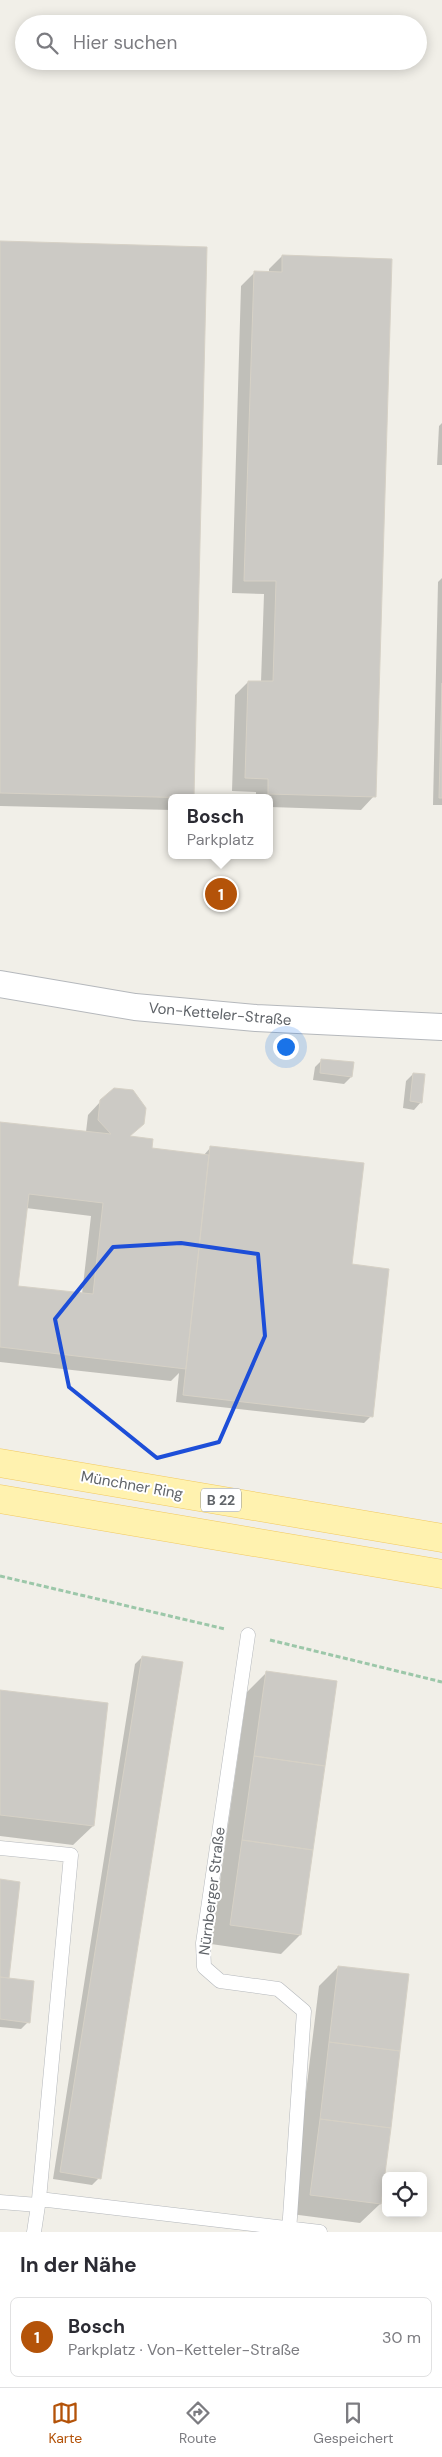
<!DOCTYPE html>
<html lang="de">
<meta charset="utf-8">
<style>
:root{--surface:#fff;--page:#f7f7f7;--text:#2b2b33;--muted:#7c7c81;--line:#e1e1e2;--accent:#b45309}
body{margin:0;font-family:"DM Sans",sans-serif;background:var(--page);color:var(--text)}
.controls{position:absolute;right:15px;bottom:15px;display:grid;overflow:hidden;border-radius:8px;box-shadow:0 2px 12px #0003}
.controls button{width:45px;height:45px;display:grid;place-items:center;padding:0;border:0;border-bottom:1px solid var(--line);background:var(--surface);color:var(--text);font:25px sans-serif}
.you{position:absolute;left:285px;top:1046px;width:18px;height:18px;margin:-12px;border:4px solid #fff;border-radius:50%;background:#1a73e8;box-shadow:0 0 0 8px #1a73e833}
.badge{display:grid;place-items:center;width:32px;height:32px;border-radius:50%;background:var(--accent);color:#fff;font-size:16px;font-weight:700}
.pin{position:absolute;translate:-50% -50%;border:2px solid #fff;box-shadow:0 1px 5px #0006}
.popup{position:absolute;left:168px;top:794px;width:105px;height:65px;box-sizing:border-box;display:grid;place-content:center;border-radius:8px;background:var(--surface);filter:drop-shadow(0 1px 4px #0005);font-size:16px;white-space:nowrap;color:var(--muted)}
.popup b{font-size:19px;color:var(--text)}
.popup::after{content:'';position:absolute;left:50%;top:100%;margin-left:-10px;border:10px solid transparent;border-top-color:var(--surface)}
.list{margin:0;padding:0;list-style:none}
h2{display:flex;justify-content:space-between;align-items:center;height:65px;margin:0;padding:0 20px;font-size:21px}
h2 small{font-size:16px;font-weight:400;color:var(--muted)}
.list li{display:grid;grid-template-columns:32px 1fr auto;gap:15px;align-items:center;box-sizing:border-box;height:80px;margin:0 10px 10px;padding:0 10px;border:1px solid var(--line);border-radius:8px}
.list b{display:block;font-size:19px;white-space:nowrap}
.list p{margin:0;font-size:16px;white-space:nowrap;color:var(--muted)}
.list em{font-size:16px;font-style:normal;color:var(--muted)}
.icon{flex:none;width:28px;height:28px;fill:none;stroke:currentColor;stroke-width:2;stroke-linecap:round;stroke-linejoin:round}
.map{position:relative;flex:none;width:442px;height:2232px;overflow:hidden}
.search{position:absolute;background:var(--surface);box-shadow:0 2px 12px #0003;left:15px;right:15px;top:15px;height:55px;display:flex;align-items:center;gap:12px;box-sizing:border-box;padding:0 18px;border-radius:28px;color:var(--muted);font-size:19px}
.sheet{height:155px;background:var(--surface)}
nav{display:flex;justify-content:space-around;align-items:center;box-sizing:border-box;height:70px;border-top:1px solid var(--line);background:var(--surface);font-size:14px;color:var(--muted)}
nav a{display:grid;justify-items:center;gap:2px}
nav .on{color:var(--accent)}
.map>svg:first-child{display:block}
.shadow{fill:#0003;fill-rule:evenodd}
.building{fill:#cccac5;stroke:#d6d1c6;fill-rule:evenodd}
.lines{fill:none;stroke-linecap:round;stroke-linejoin:round}
.service-casing{stroke:#b5b8bc;stroke-width:15}
.minor-casing{stroke:#b5b8bc;stroke-width:28}
.primary-casing{stroke:#f2c960;stroke-width:29}
.path{stroke:#9cc7a9;stroke-width:3;stroke-dasharray:5 2.5;stroke-linecap:butt}
.service{stroke:#fff;stroke-width:14}
.minor{stroke:#fff;stroke-width:26}
.primary{stroke:#fff2af;stroke-width:28}
.marked{fill:none;stroke:#1d4ed8;stroke-width:4;stroke-linejoin:round}
.labels{text-anchor:middle;stroke-width:4;stroke-linejoin:round;paint-order:stroke}
.shield{fill:#fff;stroke:#8f9295;stroke-width:1}
.shield-label{font-size:14px;font-weight:bold;fill:#5f6368}
.street-label{font-size:15px;fill:#5f6368;stroke:#fff}
</style>
<div class="map">
<svg width="442" height="2232" viewBox="0 0 442 2232">
<rect width="100%" height="100%" fill="#f1efe8"/>
<path class="shadow" d="M 0,243 L 192,798 L 172,798 L 172,810 L 0,806 Z
M 282,256 L 374,796 L 361,810 L 270,807 L 270,798 L 256,798 L 256,792 L 232,791 L 235,695 L 248,682 L 261,682 L 264,594 L 232,593 L 241,286 L 254,273 L 269,273 L 269,269 Z
M 442,423 L 442,465 L 437,465 L 439,426 Z
M 442,578 L 442,805 L 433,805 L 438,582 Z
M 322,1060 L 351,1077 L 344,1084 L 313,1080 L 315,1067 Z
M 413,1074 L 421,1102 L 414,1110 L 403,1108 L 406,1081 Z
M 101,1101 L 129,1137 L 151,1149 L 203,1156 L 211,1147 L 351,1265 L 371,1416 L 364,1423 L 176,1402 L 179,1373 L 171,1381 L 0,1362 L 0,1123 L 86,1132 L 88,1115 ZM 26,1208 L 91,1216 L 82,1294 L 17,1287 Z
M 142,1657 L 99,2178 L 92,2185 L 53,2179 L 135,1664 Z
M 266,1673 L 300,1935 L 281,1954 L 211,1944 L 247,1692 Z
M 0,1691 L 93,1826 L 73,1845 L 0,1836 Z
M 0,1881 L 8,1978 L 6,1979 L 28,2022 L 21,2029 L 0,2027 Z
M 338,1967 L 380,2204 L 360,2223 L 291,2214 L 319,1986 Z"/>
<path class="building" d="M 0,241 L 207,247 L 194,798 L 0,793 Z
M 282,255 L 392,259 L 376,797 L 268,794 L 268,779 L 245,778 L 248,681 L 273,681 L 276,581 L 244,581 L 254,271 L 282,272 Z
M 442,683 L 442,798 L 439,798 Z
M 321,1059 L 354,1062 L 352,1077 L 320,1073 Z
M 413,1073 L 425,1074 L 422,1103 L 410,1101 Z
M 114,1088 L 133,1090 L 146,1108 L 144,1124 L 130,1136 L 153,1139 L 152,1148 L 209,1155 L 186,1369 L 0,1347 L 0,1122 L 111,1134 L 98,1120 L 100,1100 ZM 29,1194 L 103,1203 L 93,1294 L 18,1286 Z
M 210,1146 L 364,1163 L 352,1264 L 389,1269 L 373,1417 L 183,1395 Z
M 142,1656 L 183,1662 L 101,2179 L 60,2172 Z
M 266,1671 L 337,1681 L 325,1766 L 254,1756 Z
M 0,1690 L 108,1703 L 94,1826 L 0,1815 Z
M 254,1756 L 325,1766 L 313,1850 L 242,1840 Z
M 242,1840 L 313,1850 L 301,1935 L 230,1925 Z
M 0,1879 L 20,1882 L 9,1978 L 0,1977 Z
M 338,1966 L 409,1974 L 400,2051 L 329,2042 Z
M 0,1977 L 34,1981 L 30,2023 L 0,2019 Z
M 329,2042 L 400,2051 L 391,2128 L 320,2119 Z
M 320,2119 L 391,2128 L 381,2204 L 310,2195 Z"/>
<g class="lines">
<g class="service-casing">
<path id="service" d="M 248,1635 L 203,1943 L 204,1967 L 220,1981 L 278,1989 L 304,2011 L 289,2232
M 0,1848 L 71,1855 L 39,2199 L 34,2232
M 39,2199 L 320,2232
M 0,2202 L 38,2205"/>
</g>
<g class="minor-casing">
<path id="minor" d="M 0,984 L 135,1007 L 256,1018 L 442,1027"/>
</g>
<g class="primary-casing">
<path id="primary" d="M 0,1463 L 442,1538
M 0,1499 L 442,1574"/>
</g>
<path class="path" d="M 0,1576 L 225,1629
M 270,1640 L 442,1682"/>
<use href="#service" class="service"/>
<use href="#minor" class="minor"/>
<use href="#primary" class="primary"/>
</g>
<path class="marked" d="M 181,1243 L 258,1254 L 265,1336 L 219,1442 L 157,1458 L 69,1387 L 55,1319 L 113,1247 Z"/>
<g class="labels">
<rect class="shield" x="201" y="1488.5" width="40" height="23" rx="4"/>
<g class="shield-label">
<text x="221" y="1505">B 22</text>
</g>
<g class="street-label">
<text transform="translate(220 1014) rotate(5)" y="5">Von-Ketteler-Straße</text>
<text transform="translate(132 1485) rotate(10)" y="5">Münchner Ring</text>
<text transform="translate(212 1891) rotate(-83)" y="5">Nürnberger Straße</text>
</g>
</g>
</svg>
<div class="controls">
<button><svg class="icon" aria-label="locate" viewBox="0 0 24 24"><circle cx="12" cy="12" r="6"/><path d="M12 2v4M12 18v4M2 12h4M18 12h4"/></svg></button>
</div>
<div class="you"></div>
<div class="pin badge" style="left:221px;top:894px">1</div>
<div class="popup"><b>Bosch</b>Parkplatz</div>
<div class="search"><svg class="icon" aria-label="search" viewBox="0 0 24 24"><circle cx="10" cy="10" r="6"/><path d="M15 15l6 6"/></svg>Hier suchen</div>
</div>
<section class="sheet">
<h2>In der Nähe<small></small></h2>
<ul class="list">
<li><span class="badge">1</span><div><b>Bosch</b><p>Parkplatz · Von-Ketteler-Straße</p></div><em>30 m</em></li>
</ul>
</section>
<nav>
<a class="on"><svg class="icon" aria-label="map" viewBox="0 0 24 24"><path d="M3 6l6-2 6 2 6-2v14l-6 2-6-2-6 2zM9 4v14M15 6v14"/></svg>Karte</a>
<a><svg class="icon" aria-label="directions" viewBox="0 0 24 24"><path d="M12 3l9 9-9 9-9-9zM9 14v-3h6M13 9l2 2-2 2"/></svg>Route</a>
<a><svg class="icon" aria-label="saved" viewBox="0 0 24 24"><path d="M7 4h10v16l-5-4-5 4z"/></svg>Gespeichert</a>
</nav>
